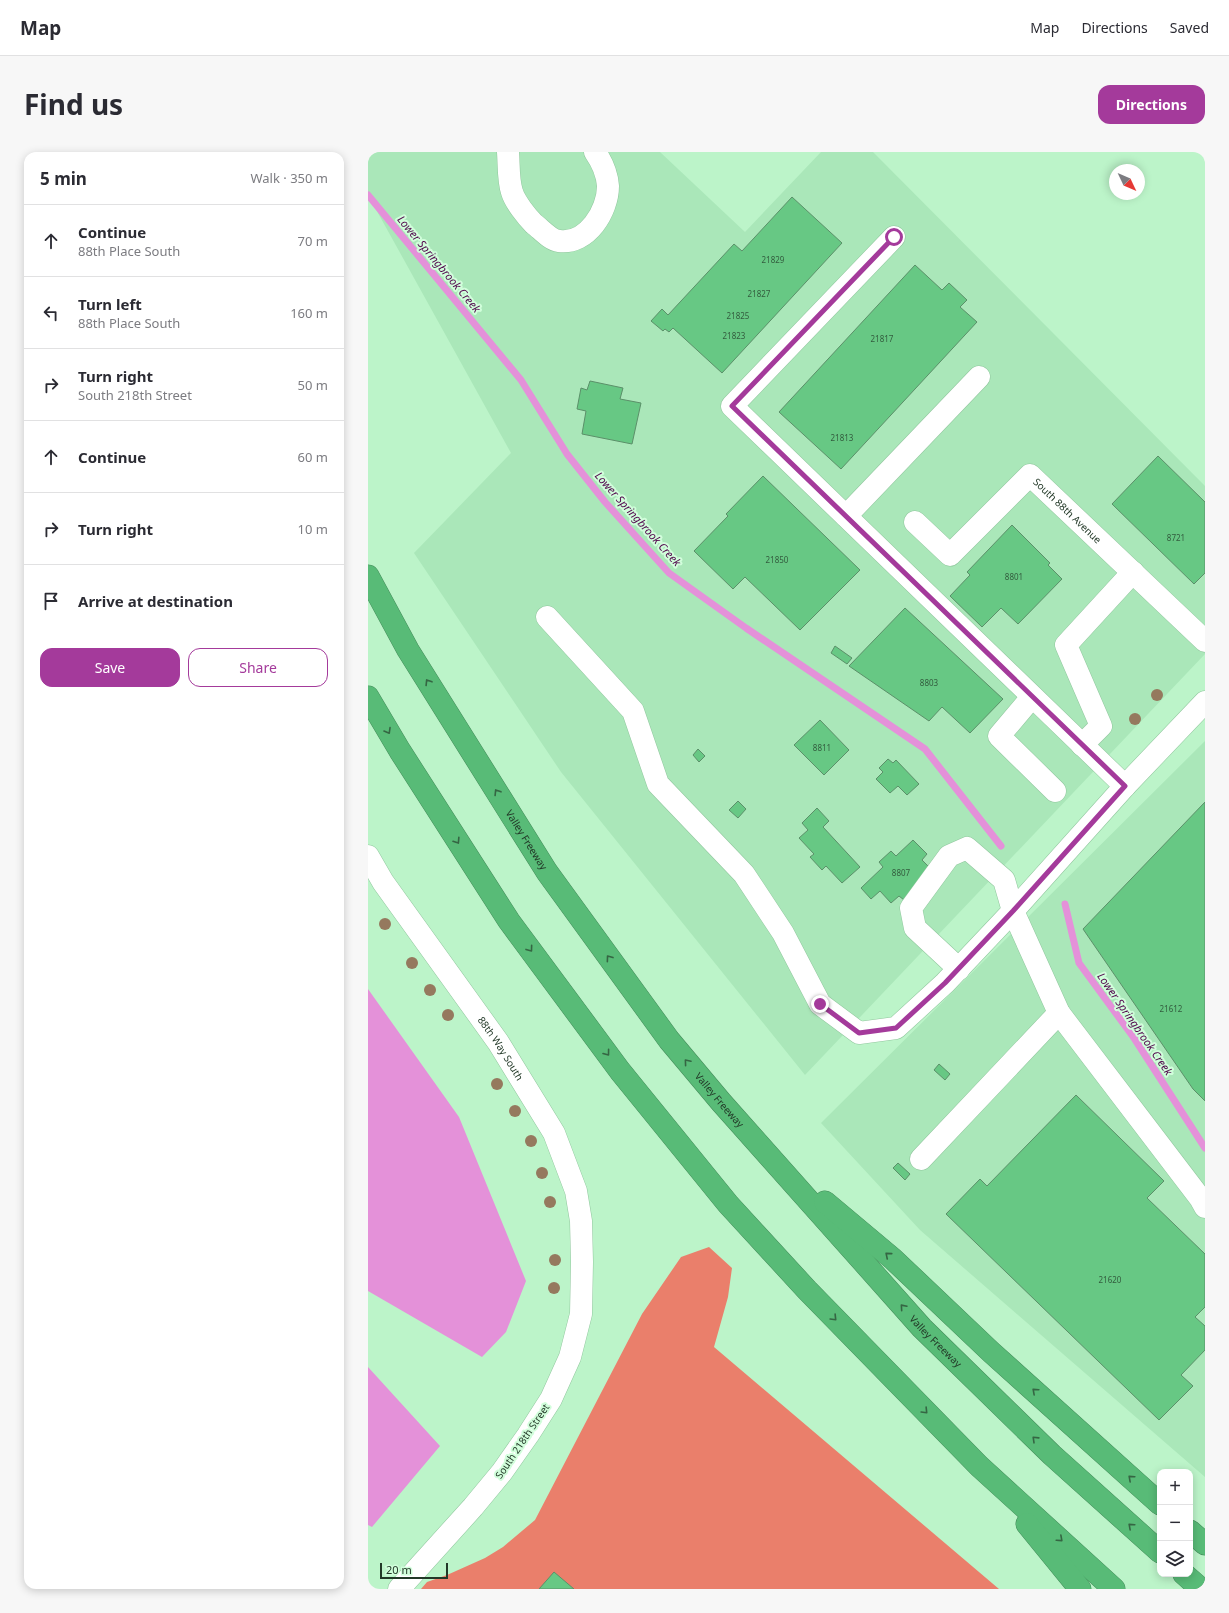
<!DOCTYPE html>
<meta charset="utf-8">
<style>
:root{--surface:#fff;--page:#f7f7f7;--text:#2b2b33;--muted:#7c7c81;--line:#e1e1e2;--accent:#a43a9b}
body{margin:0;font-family:"Noto Sans",sans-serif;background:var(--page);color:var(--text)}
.controls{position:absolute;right:12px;bottom:12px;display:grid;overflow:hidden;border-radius:8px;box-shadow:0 2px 10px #0003}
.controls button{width:36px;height:36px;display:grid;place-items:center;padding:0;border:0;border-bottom:1px solid var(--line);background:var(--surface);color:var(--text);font:20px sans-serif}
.compass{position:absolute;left:741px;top:12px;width:36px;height:36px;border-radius:50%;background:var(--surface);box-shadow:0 2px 10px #0003;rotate:134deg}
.scale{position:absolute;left:12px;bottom:10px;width:68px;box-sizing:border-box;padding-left:4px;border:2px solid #223827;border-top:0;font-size:11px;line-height:14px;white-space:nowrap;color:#223827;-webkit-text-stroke:3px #d1fedb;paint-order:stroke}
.stop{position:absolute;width:12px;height:12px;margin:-9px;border:3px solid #a43a9b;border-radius:50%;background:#fff}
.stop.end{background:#a43a9b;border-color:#fff;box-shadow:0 1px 4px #0008}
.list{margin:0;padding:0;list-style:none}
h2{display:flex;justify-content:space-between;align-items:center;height:52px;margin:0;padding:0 16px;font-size:17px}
h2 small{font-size:13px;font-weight:400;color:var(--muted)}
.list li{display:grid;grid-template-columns:26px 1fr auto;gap:12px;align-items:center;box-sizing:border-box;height:72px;padding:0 16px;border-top:1px solid var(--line)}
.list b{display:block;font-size:15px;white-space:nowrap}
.list p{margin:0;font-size:13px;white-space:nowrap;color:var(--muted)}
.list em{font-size:13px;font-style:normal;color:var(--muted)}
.actions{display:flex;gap:8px;padding:12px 16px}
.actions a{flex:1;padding:9px 0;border:1px solid var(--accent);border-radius:12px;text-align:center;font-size:14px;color:var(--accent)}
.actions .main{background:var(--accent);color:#fff}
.icon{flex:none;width:22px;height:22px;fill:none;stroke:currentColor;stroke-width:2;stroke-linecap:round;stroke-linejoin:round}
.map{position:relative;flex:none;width:837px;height:1437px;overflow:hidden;border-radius:12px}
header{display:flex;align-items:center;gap:24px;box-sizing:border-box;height:56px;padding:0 20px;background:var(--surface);border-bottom:1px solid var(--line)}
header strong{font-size:19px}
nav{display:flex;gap:22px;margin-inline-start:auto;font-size:14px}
.intro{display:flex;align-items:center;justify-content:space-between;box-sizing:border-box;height:96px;padding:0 24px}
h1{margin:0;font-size:28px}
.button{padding:10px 18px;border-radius:12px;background:var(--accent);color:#fff;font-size:14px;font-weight:700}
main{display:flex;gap:24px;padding:0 24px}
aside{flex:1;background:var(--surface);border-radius:12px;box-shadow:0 2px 10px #0003}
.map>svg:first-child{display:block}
.built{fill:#aae7b9}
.forest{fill:#ea7f6b}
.water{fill:#e491d9}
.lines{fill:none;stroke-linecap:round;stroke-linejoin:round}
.stream{stroke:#e491d9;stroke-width:7}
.building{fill:#67c884;stroke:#5b9069}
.minor-casing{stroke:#91c79e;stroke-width:23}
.highway-casing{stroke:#458d5b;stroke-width:23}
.minor{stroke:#fff;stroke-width:22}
.highway{stroke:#58bb77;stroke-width:22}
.tree{fill:#95795e}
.oneway{stroke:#356643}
.route{stroke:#a43a9b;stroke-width:5}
.labels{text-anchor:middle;stroke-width:4;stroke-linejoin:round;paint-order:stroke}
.number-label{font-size:8px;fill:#335c3e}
.street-label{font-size:10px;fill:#223827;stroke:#d1fedb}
.water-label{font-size:11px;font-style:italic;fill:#50034b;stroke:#d1fedb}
</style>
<header>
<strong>Map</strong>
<nav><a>Map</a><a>Directions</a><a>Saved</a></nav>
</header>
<div class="intro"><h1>Find us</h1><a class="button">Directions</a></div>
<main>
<aside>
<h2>5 min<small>Walk · 350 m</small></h2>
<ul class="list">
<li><svg class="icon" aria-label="ahead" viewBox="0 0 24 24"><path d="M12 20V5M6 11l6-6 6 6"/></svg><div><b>Continue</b><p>88th Place South</p></div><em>70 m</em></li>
<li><svg class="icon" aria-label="left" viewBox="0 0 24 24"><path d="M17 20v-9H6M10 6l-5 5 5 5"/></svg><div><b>Turn left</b><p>88th Place South</p></div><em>160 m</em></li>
<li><svg class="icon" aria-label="right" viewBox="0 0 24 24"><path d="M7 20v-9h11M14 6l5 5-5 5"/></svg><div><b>Turn right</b><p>South 218th Street</p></div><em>50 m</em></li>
<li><svg class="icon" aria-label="ahead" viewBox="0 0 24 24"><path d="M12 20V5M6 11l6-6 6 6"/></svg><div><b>Continue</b></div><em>60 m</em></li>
<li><svg class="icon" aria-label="right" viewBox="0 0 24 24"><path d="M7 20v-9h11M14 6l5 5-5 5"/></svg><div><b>Turn right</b></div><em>10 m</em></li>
<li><svg class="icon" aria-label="arrive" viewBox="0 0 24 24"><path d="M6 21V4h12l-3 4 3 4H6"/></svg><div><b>Arrive at destination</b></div></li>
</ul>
<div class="actions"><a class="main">Save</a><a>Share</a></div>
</aside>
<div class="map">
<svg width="837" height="1437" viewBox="0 0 837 1437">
<rect width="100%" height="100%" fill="#bcf4c9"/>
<path class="built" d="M 0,0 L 292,0 L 377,80 L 453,0 L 505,0 L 837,334 L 837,502 L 437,923 L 193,620 L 46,401 L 143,301 L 0,43 Z
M 837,589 L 837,1325 L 552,1078 L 453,971 Z"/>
<path class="forest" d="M 341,1095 L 364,1116 L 360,1145 L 346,1195 L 631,1437 L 53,1437 L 59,1430 L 79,1423 L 117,1406 L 135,1395 L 167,1368 L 274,1162 L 313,1105 Z"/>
<path class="water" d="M 0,837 L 91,965 L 158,1129 L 138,1180 L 114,1205 L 0,1139 Z
M 0,1215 L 72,1294 L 4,1375 L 0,1373 Z"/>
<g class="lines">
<path class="stream" d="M 0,43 L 153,228 L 199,302 L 237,350 L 301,421 L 378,476 L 557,597 L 633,694
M 697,752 L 711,811 L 766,886 L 837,996"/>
</g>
<path class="building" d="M 424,45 L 474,91 L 354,221 L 305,176 L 301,180 L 297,177 L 295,179 L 283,169 L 294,157 L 300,163 L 366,92 L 374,99 Z
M 547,113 L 574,138 L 581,131 L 599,148 L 592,155 L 609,170 L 473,317 L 411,260 Z
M 222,229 L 255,236 L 252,247 L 273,251 L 264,292 L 214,282 L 218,259 L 209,257 L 213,236 L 219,238 Z
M 790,304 L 837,350 L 837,421 L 826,432 L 744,352 Z
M 395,324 L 492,418 L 432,478 L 377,425 L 365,437 L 326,399 L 360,364 L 358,362 Z
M 644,373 L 682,411 L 680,413 L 694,427 L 650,472 L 633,456 L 614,475 L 582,444 L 602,423 L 599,420 Z
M 537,456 L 635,547 L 602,581 L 574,555 L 561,569 L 481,514 Z
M 467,494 L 484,506 L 479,512 L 463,501 Z
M 452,568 L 481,598 L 456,623 L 426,593 Z
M 330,597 L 337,604 L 331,610 L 325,603 Z
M 520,607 L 525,611 L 528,608 L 551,632 L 539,643 L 530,634 L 522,641 L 508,627 L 515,620 L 511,616 Z
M 370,649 L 378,657 L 370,666 L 361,658 Z
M 837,650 L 837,949 L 825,937 L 715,777 Z
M 449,656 L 461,669 L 455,675 L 492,715 L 474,731 L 458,714 L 454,718 L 442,705 L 446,702 L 431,686 L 440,678 L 434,671 Z
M 545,688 L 559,702 L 554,708 L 562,716 L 536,748 L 531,744 L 523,751 L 512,739 L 503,747 L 493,736 L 515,715 L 511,710 L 523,699 L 528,704 Z
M 571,912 L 582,922 L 577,928 L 566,918 Z
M 708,943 L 796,1029 L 779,1046 L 837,1102 L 837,1155 L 827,1165 L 837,1174 L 837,1198 L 813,1223 L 825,1234 L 791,1268 L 578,1062 L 612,1027 L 619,1034 Z
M 530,1011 L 542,1022 L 537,1028 L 525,1016 Z
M 186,1420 L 206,1437 L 171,1437 Z"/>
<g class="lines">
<g class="minor-casing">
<g id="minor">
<path d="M 140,0 C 141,12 140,28 144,40 C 147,50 159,65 166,72 C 173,77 182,88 191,89 C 219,93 240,59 240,34 C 239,21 234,10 227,0"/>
<path d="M 526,85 L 364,254 L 757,634"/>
<path d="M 478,364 L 611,225"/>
<path id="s1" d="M 547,370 L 582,403 L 662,323 L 837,489"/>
<path d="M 179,465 L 265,559 L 290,632 L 376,722 L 415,781 L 452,852 L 491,881 L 528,876 L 577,831 L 645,759 L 757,634 L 837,550"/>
<path d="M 664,545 L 631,584 L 687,639"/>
<path d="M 714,593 L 733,574 L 698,493 L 765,420"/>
<path id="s2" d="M 0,704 L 15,730 L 130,890 L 186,981 L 208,1039 L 213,1069 L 214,1110 L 213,1162 L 202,1205 L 183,1247 L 160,1283 L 134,1320 L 105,1355 L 31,1437"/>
<path d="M 591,817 L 547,776 L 543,756 L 581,704 L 599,696 L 636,728 L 645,759 L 691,861 L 832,1046 L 837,1055"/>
<path d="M 553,1007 L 691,861"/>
</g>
</g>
<g class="highway-casing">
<g id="highway">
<path id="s3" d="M 0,424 L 40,498 L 179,720 L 301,888 L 353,950 L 554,1176 L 684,1303 L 792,1400"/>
<path d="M 0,545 L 32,599 L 141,769 L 252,919 L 360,1052 L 439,1138 L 611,1314 L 746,1437"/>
<path d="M 457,1050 L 525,1107 L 623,1200 L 792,1352"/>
<path d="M 659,1372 L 712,1437"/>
<path d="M 822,1379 L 837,1392"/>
<path d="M 816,1422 L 833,1437"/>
</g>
</g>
<use href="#minor" class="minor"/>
<use href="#highway" class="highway"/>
</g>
<g class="tree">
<circle cx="789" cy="543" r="6"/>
<circle cx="767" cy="567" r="6"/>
<circle cx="17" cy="772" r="6"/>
<circle cx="44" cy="811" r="6"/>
<circle cx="62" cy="838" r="6"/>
<circle cx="80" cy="863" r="6"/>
<circle cx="129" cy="932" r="6"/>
<circle cx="147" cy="959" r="6"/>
<circle cx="163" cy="989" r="6"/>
<circle cx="174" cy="1021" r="6"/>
<circle cx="182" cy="1050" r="6"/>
<circle cx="187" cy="1108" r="6"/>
<circle cx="186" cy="1136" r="6"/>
</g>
<defs><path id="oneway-chevron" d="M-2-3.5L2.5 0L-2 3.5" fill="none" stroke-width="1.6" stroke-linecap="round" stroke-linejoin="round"/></defs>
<g class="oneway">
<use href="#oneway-chevron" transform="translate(60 530) rotate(-122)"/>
<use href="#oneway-chevron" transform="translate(20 579) rotate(60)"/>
<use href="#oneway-chevron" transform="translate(129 640) rotate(-122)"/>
<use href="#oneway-chevron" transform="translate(89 689) rotate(57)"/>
<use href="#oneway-chevron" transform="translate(162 797) rotate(54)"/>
<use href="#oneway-chevron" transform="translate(241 806) rotate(-126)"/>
<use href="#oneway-chevron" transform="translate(239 901) rotate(53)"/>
<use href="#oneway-chevron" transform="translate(319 910) rotate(-130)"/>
<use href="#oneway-chevron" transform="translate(520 1103) rotate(-140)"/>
<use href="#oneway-chevron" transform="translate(535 1155) rotate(-131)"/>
<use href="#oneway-chevron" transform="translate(466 1166) rotate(46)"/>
<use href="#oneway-chevron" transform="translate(667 1239) rotate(-138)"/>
<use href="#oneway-chevron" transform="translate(557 1259) rotate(46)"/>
<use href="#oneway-chevron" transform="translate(667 1287) rotate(-136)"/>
<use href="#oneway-chevron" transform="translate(763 1326) rotate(-138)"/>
<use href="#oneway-chevron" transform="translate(763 1374) rotate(-138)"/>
<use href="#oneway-chevron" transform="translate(692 1387) rotate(42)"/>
</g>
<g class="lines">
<path class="route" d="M 452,852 L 491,881 L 528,876 L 577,831 L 645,759 L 757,634 L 364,254 L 526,85"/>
</g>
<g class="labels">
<g class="number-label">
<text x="405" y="111">21829</text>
<text x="391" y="145">21827</text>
<text x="370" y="167">21825</text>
<text x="366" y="187">21823</text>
<text x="514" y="190">21817</text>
<text x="474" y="289">21813</text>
<text x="808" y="389">8721</text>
<text x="409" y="411">21850</text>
<text x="646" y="428">8801</text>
<text x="561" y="534">8803</text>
<text x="454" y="599">8811</text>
<text x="533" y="724">8807</text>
<text x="803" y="860">21612</text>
<text x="742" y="1131">21620</text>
</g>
<g class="street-label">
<text dy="4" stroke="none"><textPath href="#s1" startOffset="213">South 88th Avenue</textPath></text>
<text dy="4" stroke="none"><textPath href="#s3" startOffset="308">Valley Freeway</textPath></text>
<text dy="4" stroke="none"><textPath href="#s2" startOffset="234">88th Way South</textPath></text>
<text dy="4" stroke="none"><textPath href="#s3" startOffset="632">Valley Freeway</textPath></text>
<text dy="4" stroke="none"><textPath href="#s3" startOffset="956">Valley Freeway</textPath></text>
<text transform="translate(154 1289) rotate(-56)" y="4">South 218th Street</text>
</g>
<g class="water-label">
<text transform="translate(71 112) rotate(50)" y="4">Lower Springbrook Creek</text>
<text transform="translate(270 367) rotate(48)" y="4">Lower Springbrook Creek</text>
<text transform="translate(767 872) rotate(55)" y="4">Lower Springbrook Creek</text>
</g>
</g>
</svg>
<div class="controls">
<button>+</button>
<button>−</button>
<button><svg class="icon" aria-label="layers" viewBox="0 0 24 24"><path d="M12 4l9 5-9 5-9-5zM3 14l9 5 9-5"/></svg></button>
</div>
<svg class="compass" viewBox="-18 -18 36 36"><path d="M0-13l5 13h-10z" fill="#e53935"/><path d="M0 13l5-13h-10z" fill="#7c7c81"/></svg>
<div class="scale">20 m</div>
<div class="stop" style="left:526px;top:85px"></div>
<div class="stop end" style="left:452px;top:852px"></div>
</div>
</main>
